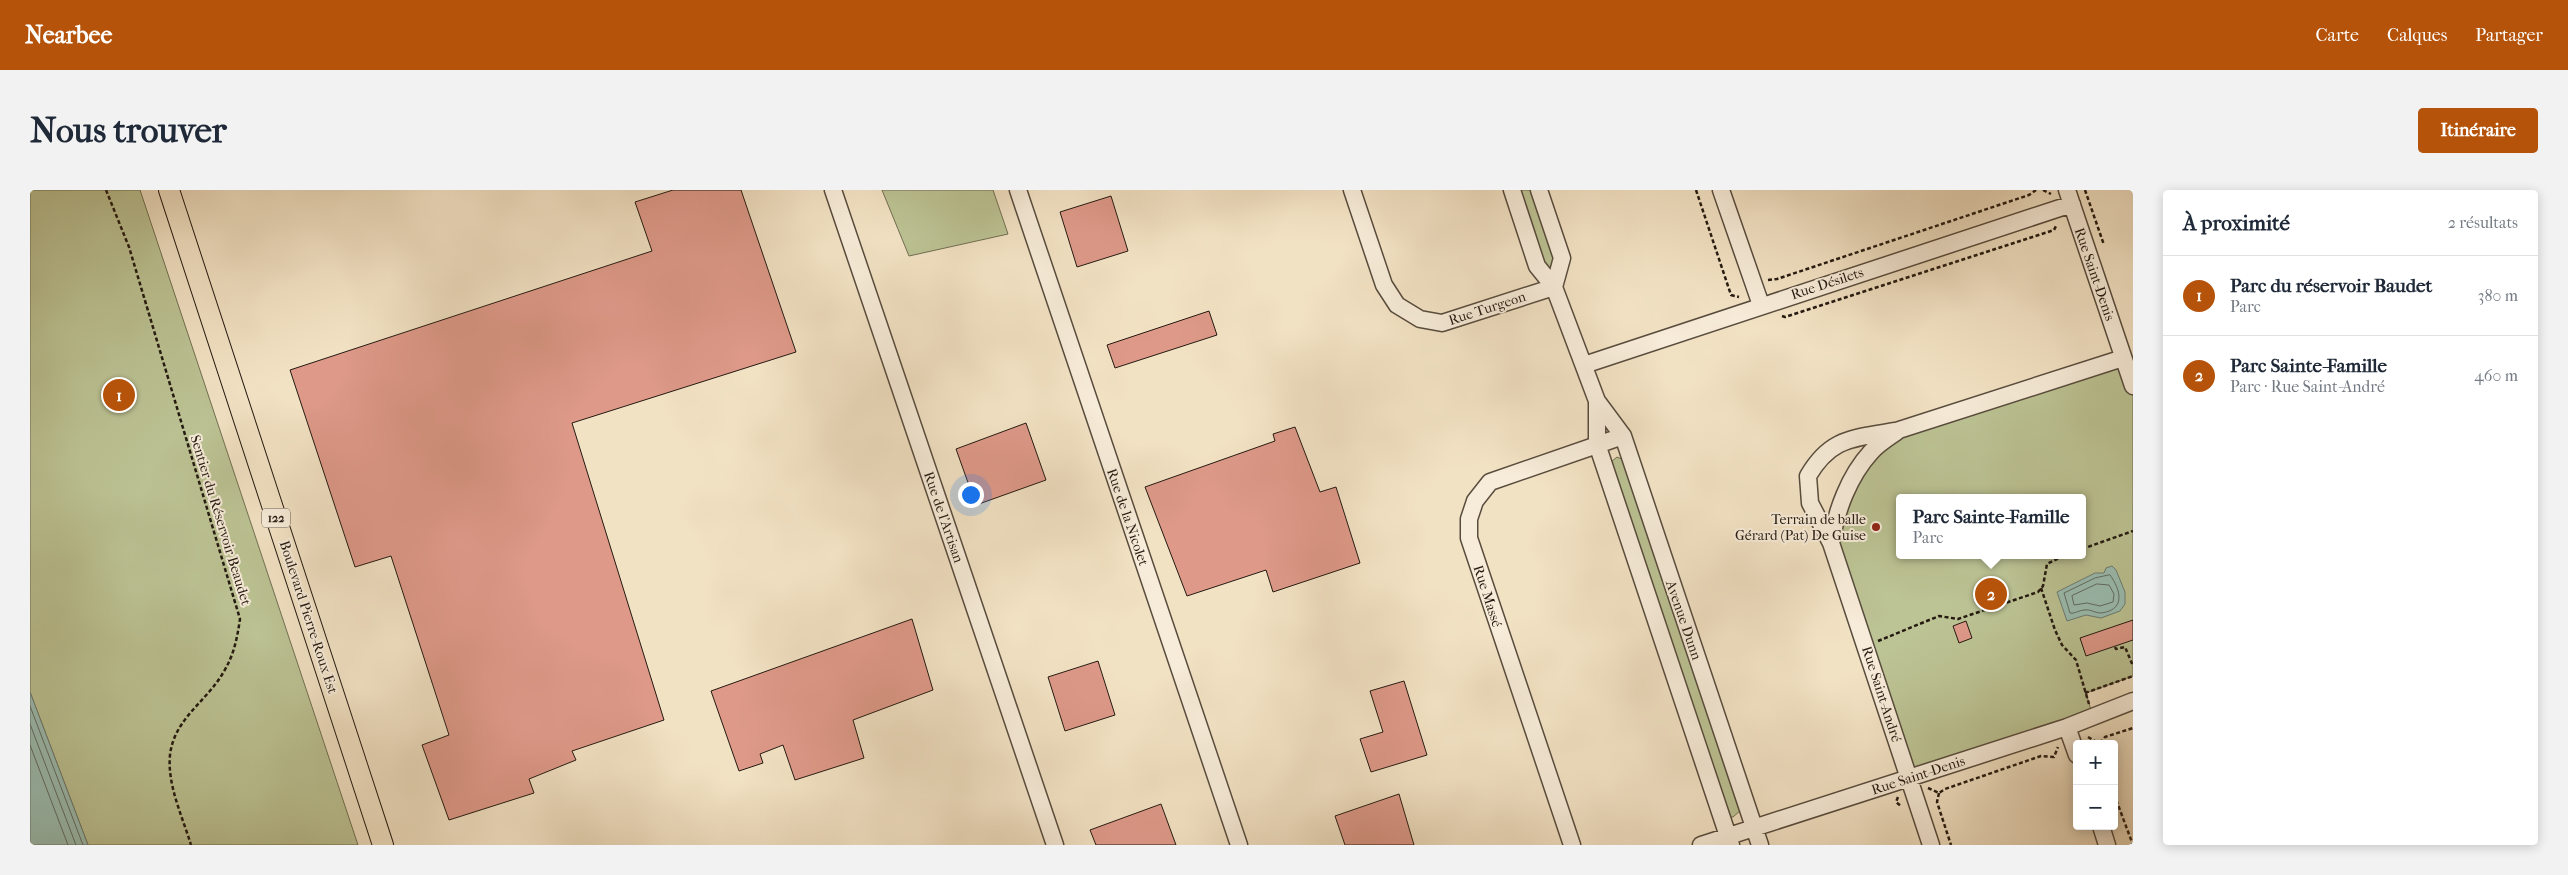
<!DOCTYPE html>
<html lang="fr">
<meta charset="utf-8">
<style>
:root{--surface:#fff;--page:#f2f2f3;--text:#1f2937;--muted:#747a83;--line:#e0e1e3;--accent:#b45309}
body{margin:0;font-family:"IM FELL French Canon",serif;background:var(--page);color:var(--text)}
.controls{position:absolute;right:15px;bottom:15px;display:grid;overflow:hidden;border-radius:5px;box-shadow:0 2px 12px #0003}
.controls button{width:45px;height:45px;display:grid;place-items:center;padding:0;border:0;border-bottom:1px solid var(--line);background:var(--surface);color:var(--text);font:25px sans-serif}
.you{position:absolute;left:940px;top:304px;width:18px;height:18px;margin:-12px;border:4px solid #fff;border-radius:50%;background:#1a73e8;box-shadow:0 0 0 8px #1a73e833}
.badge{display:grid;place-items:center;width:32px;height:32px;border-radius:50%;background:var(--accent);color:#fff;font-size:16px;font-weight:700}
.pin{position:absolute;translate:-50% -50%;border:2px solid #fff;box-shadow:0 1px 5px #0006}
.popup{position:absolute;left:1866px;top:304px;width:190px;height:65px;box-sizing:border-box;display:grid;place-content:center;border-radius:5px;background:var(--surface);filter:drop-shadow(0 1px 4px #0005);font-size:16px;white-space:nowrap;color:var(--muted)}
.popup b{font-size:19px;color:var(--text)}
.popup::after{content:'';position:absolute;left:50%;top:100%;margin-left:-10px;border:10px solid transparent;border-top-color:var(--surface)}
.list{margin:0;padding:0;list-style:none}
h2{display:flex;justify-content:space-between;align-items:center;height:65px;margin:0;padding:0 20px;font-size:21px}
h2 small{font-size:16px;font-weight:400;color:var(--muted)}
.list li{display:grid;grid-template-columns:32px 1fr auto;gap:15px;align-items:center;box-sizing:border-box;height:80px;padding:0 20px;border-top:1px solid var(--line)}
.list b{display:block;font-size:19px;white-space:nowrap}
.list p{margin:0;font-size:16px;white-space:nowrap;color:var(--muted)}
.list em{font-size:16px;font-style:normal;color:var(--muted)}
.map{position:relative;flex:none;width:2103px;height:655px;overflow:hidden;border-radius:5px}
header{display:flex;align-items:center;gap:30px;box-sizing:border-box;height:70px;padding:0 25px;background:var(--accent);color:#fff}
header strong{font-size:24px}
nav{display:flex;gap:28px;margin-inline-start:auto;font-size:18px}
.intro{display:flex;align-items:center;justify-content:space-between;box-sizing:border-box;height:120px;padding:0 30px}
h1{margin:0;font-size:35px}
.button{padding:12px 22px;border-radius:5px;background:var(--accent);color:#fff;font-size:18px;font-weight:700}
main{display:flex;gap:30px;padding:0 30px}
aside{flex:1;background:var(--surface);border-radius:5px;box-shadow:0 2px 12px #0003}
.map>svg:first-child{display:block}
.green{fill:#bcc394;stroke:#706e52;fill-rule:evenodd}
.water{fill:#9bbeb2;stroke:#6b7c72}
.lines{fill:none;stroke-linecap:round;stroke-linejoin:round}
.shore{stroke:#606c62;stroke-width:1}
.building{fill:#de9989;stroke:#241a11}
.minor-casing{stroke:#584c3e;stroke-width:19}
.major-casing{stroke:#241a11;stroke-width:22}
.path{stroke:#241a11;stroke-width:2.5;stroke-dasharray:4 2.5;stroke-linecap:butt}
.minor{stroke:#f7ecd9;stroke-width:16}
.major{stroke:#f2e2c4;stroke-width:20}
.poi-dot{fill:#8f2418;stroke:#f7ecd9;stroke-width:2}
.labels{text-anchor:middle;stroke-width:4;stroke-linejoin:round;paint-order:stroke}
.shield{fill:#f7ecd9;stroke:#63594d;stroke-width:1}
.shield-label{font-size:12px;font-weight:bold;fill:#241a11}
.street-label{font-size:14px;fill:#241a11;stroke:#f7ecd9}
.poi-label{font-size:14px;fill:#241a11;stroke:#f7ecd9;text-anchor:end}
</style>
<header>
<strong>Nearbee</strong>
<nav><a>Carte</a><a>Calques</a><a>Partager</a></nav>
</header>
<div class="intro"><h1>Nous trouver</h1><a class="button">Itinéraire</a></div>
<main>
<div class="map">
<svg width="2103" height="655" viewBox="0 0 2103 655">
<rect width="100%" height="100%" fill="#f2e2c4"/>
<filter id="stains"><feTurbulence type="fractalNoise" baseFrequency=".004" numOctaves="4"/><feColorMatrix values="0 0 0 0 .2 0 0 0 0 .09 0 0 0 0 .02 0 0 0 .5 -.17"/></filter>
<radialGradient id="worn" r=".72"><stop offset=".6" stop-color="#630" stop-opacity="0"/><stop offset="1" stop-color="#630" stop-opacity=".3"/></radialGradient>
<path class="green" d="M 0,0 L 110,0 L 328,655 L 58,655 L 0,502 Z
M 852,0 L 963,0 L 978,44 L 879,66 Z
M 1489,0 L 1505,0 L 1526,75 L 1521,78 L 1514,76 Z
M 2093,168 L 2103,196 L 2103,486 L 2056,503 L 2063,527 L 1879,588 L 1804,334 L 1819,297 L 1869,240 ZM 1870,308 L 2052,308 L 2052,365 L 1870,365 Z
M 1587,267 L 1594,270 L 1711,620 L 1703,627 L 1700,627 L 1581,272 Z"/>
<path class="water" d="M 2082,376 L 2086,380 L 2095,402 L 2095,414 L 2090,421 L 2071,428 L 2056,425 L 2037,431 L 2027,402 L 2065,383 L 2074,383 L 2076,378 Z
M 0,502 L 58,655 L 0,655 Z"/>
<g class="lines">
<path class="shore" d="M 2080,385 C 2091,400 2096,420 2071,423 C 2065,423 2060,419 2055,420 C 2049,420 2045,424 2040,423 L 2034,403 L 2065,388 Z
M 2067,394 L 2079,395 L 2084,404 L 2083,412 L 2070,416 L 2057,413 L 2044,415 L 2042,406 Z
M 0,516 L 53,655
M 0,534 L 46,655
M 0,555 L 38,655"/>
</g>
<path class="building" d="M 643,0 L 711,0 L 766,162 L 542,233 L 634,530 L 542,561 L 546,570 L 499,589 L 504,603 L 419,630 L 392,555 L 419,545 L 361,366 L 325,377 L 260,180 L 622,61 L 605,12 Z
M 1081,6 L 1098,61 L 1047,77 L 1030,22 Z
M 1179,121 L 1187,145 L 1085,178 L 1077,155 Z
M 996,233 L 1016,290 L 946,315 L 926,259 Z
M 1265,237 L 1290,302 L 1306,297 L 1330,373 L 1243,402 L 1236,380 L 1157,406 L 1115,297 L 1245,251 L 1243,244 Z
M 882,429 L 903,500 L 823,530 L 834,568 L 765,590 L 753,555 L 730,564 L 733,573 L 709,581 L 681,501 Z
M 2103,430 L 2103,450 L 2056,466 L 2050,448 Z
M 1936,431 L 1942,448 L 1929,453 L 1923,436 Z
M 1068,471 L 1085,525 L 1035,541 L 1018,487 Z
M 1374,491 L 1397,565 L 1341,582 L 1330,549 L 1353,542 L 1340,501 Z
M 1369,604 L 1384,655 L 1315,655 L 1305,626 Z
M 1131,614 L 1146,655 L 1066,655 L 1060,640 Z"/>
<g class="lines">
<g class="minor-casing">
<path id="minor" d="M 803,0 L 1025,655
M 988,0 L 1209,655
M 1322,0 L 1354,95 L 1367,115 L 1390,129 L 1412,133 L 1524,97
M 1482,0 L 1507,76 L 1524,97 L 1567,211 L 1593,246 L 1730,655
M 1509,0 L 1532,68 L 1524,97
M 1691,0 L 1731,115
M 2037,0 L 2103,196
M 1554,175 L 2042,14
M 1567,211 L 1567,254 L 1701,655
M 1801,353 L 1780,313 L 1778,286 C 1801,247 1823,249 1864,241
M 2037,537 L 2047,565
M 2071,636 L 2077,655
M 1542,655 L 1439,348 L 1439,329 L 1445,311 L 1460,292 L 1593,246
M 1671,655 L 2037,537 L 2103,511
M 1901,655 L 1801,353 C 1806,321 1819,286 1841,262 C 1849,253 1860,247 1869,240 L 2093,168"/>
</g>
<g class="major-casing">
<path id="major" d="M 139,0 L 353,655"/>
</g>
<path class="path" d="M 76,0 L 99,57 L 210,429 C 207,449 204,465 193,483 C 176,512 144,529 140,565 C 137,595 153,628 161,655
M 1666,0 L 1701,105 L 1709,107
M 2013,0 L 2021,4
M 2055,0 L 2074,55
M 1738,90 L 1747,89 L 1999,5 L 2006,0
M 1752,126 L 1755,127 L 2024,40 L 2026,36
M 2052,359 L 2103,341
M 2011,398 L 2025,440 L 2032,455 L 2046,470 L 2059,514
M 1848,451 L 1909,426 L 1928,429 L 2008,402 L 2013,396 L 2017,374 L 2035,365
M 2085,457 L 2086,459 L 2095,457 L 2103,476
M 2055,503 L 2103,486
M 2058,547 L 2070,554
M 2070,553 L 2075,547 L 2103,538
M 1898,598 L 1909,603 L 1915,599 L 2011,566 L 2024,567 L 2028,557
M 1909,603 L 1907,612 L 1921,655
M 2084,604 L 2103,655
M 1868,607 L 1866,612 L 1871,616"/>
<use href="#minor" class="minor"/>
<use href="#major" class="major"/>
</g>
<circle class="poi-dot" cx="1846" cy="337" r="5"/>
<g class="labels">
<rect class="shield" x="232" y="318.5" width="28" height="19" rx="4"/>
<g class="shield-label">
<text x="246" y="332">122</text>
</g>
<g class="street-label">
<text transform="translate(2065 84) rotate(71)" y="5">Rue Saint-Denis</text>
<text transform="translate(1797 93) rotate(-18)" y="5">Rue Désilets</text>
<text transform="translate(1457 118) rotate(-18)" y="5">Rue Turgeon</text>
<text transform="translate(914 327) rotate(71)" y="5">Rue de l'Artisan</text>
<text transform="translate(1098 327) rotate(71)" y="5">Rue de la Nicolet</text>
<text transform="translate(191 330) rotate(73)" y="5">Sentier du Réservoir Beaudet</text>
<text transform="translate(1458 406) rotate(72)" y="5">Rue Massé</text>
<text transform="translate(279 427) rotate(72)" y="5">Boulevard Pierre-Roux Est</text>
<text transform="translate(1654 430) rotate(71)" y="5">Avenue Dunn</text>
<text transform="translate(1852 504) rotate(72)" y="5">Rue Saint-André</text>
<text transform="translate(1888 585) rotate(-18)" y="5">Rue Saint-Denis</text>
</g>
<g class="poi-label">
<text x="1836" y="334">Terrain de balle<tspan x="1836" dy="16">Gérard (Pat) De Guise</tspan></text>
</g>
</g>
<rect width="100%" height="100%" filter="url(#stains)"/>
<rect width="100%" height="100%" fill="url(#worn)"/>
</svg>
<div class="controls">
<button>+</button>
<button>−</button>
</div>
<div class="you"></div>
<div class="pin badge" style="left:89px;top:205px">1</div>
<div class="pin badge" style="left:1961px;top:404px">2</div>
<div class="popup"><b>Parc Sainte-Famille</b>Parc</div>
</div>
<aside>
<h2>À proximité<small>2 résultats</small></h2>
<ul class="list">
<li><span class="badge">1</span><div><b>Parc du réservoir Baudet</b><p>Parc</p></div><em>380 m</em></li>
<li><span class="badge">2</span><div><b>Parc Sainte-Famille</b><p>Parc · Rue Saint-André</p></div><em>460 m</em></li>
</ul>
</aside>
</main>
